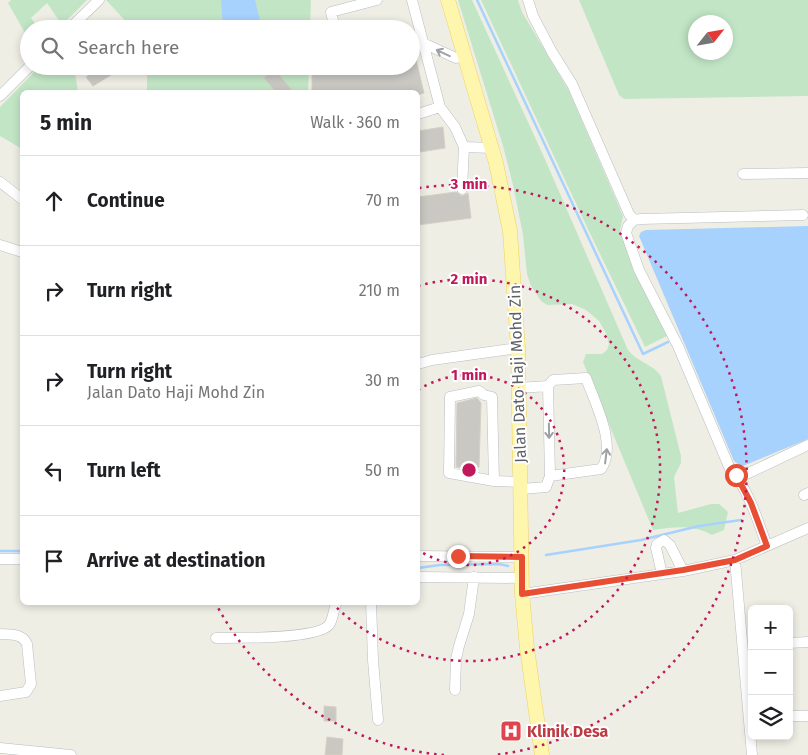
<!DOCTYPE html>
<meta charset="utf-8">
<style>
:root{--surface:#fff;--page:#f2f2f2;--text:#202124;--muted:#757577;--line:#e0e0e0}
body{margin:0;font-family:"Fira Sans",sans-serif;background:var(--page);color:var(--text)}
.controls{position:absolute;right:15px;bottom:15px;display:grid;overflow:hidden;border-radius:8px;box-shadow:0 2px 8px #0003}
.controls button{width:45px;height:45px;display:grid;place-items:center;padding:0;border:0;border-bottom:1px solid var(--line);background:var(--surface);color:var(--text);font:25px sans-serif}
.compass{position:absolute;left:688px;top:15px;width:45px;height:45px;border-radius:50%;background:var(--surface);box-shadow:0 2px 8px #0003;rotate:59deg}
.stop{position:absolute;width:15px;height:15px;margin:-11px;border:4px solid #e74e34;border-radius:50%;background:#fff}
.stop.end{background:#e74e34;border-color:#fff;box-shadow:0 1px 5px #0008}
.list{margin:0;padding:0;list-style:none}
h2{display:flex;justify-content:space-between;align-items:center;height:65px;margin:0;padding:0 20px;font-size:21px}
h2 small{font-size:16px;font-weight:400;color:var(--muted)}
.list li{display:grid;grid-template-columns:32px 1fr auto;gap:15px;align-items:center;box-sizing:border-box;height:90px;padding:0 20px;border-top:1px solid var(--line)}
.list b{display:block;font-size:19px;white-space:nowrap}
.list p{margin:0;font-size:16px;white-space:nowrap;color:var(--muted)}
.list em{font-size:16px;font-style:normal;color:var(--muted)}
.icon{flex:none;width:28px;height:28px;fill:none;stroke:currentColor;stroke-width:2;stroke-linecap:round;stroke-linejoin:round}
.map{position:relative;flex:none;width:808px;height:755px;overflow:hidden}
.search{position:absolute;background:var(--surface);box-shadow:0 2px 8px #0003;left:20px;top:20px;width:400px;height:55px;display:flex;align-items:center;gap:12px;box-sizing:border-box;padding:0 18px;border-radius:28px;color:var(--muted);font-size:19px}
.panel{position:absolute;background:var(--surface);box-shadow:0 2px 8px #0003;left:20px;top:90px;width:400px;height:515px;border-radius:8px}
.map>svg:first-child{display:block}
.green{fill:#c2e6c5;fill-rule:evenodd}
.water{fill:#a7d2fe}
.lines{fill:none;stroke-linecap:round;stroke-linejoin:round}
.stream{stroke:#a7d2fe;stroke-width:2.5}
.building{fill:#cac8c3;stroke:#d4d0c4}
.minor-casing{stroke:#babcc1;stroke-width:11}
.major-casing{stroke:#efd15e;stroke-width:15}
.minor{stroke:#fff;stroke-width:10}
.major{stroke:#fef6ac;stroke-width:14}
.oneway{stroke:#9ea0a3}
.route{stroke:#e74e34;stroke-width:6}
.ring{fill:none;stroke:#c2185b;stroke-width:2.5;stroke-dasharray:2.5 5}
.labels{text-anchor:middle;stroke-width:4;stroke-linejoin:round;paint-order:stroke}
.street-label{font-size:16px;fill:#5d6066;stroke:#fff}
.health-label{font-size:16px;font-weight:bold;fill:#be3a42;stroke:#fff;text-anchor:start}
.centre{fill:#c2185b;stroke:#fff;stroke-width:2.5}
.ring-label{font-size:15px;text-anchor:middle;font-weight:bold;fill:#c2185b;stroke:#fff;stroke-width:4;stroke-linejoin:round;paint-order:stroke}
</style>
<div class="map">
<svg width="808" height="755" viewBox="0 0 808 755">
<rect width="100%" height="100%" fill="#efeee5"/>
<path class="green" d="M 11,0 L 87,0 L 62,25 L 47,3 L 31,18 L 39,29 L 29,29 L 29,40 L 8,3 Z
M 106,0 L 311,0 L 310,29 L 133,29 Z
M 458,0 L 472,0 L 544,157 L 628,350 C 637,362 653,364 661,376 L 681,456 L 681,463 L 674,477 L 678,513 L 711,504 L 719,504 L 728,512 L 724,530 L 712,535 C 692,524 675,527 653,530 L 583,362 L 586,354 L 602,354 L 607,350 L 609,344 L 606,333 L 599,321 L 586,310 L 572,304 L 547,305 L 541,301 L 531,286 L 527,274 L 523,235 L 513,185 L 503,146 Z
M 481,0 L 518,0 L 522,12 L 569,91 L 623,216 L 620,230 L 633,269 L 667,336 L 645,347 L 586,225 Z
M 579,0 L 808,0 L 808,96 L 624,99 L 619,95 ZM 696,22 L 726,22 L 726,52 L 696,52 Z
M 40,66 L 74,66 L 78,92 L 22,92 L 22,149 L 0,136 L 0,107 Z
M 147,66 L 309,66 L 308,92 L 147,92 Z"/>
<path class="water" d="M 221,0 L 255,0 L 262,29 L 223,29 Z
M 808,226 L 808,439 L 743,466 L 739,465 L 734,461 L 639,236 L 641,232 L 646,230 Z"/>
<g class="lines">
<path class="stream" d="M 477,0 L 643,354 L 668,342
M 0,551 L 22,551
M 546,555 L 641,540 L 699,526 L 741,520
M 418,568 L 440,565 L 499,564 L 508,566"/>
</g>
<path class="building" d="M 91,20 L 97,29 L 79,29 L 81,27 Z
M 411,51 L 414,51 L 424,93 L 418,95 L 418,92 L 312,92 L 312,68 L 318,66 L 411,66 Z
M 87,66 L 105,66 L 111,75 L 93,86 L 86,77 L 92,73 Z
M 274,69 L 291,89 L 287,92 L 276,92 L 264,78 Z
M 443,127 L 445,148 L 420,152 L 418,131 Z
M 456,192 L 462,196 L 468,193 L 471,218 L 418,225 L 418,197 Z
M 477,398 L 481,403 L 479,467 L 475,471 L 456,467 L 457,403 Z
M 324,706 L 336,707 L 336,721 L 324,721 Z
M 327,737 L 343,739 L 342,755 L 325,755 Z"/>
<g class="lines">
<g class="minor-casing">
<path id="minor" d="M 412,0 L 440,107 L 455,127 L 464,147 L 462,189
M 528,0 L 533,16 L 552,52 L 572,84 L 629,214 L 634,220
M 69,29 L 99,0
M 335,29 L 331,12 L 377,0
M 423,43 L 456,58 L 464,56
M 0,96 L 30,66
M 418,114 L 440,107
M 464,147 L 492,148
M 743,174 L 808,173
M 0,182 L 22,199
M 0,245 L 22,252
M 418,364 L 432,360 L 518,348
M 519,388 L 548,386
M 738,478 L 808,445
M 494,481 L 492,397 L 484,395 L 479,391 L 450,397 L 449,473 L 494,481 L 521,482
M 521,489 L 546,487 L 550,476 L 548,386 L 553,380 L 586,378 C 594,401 618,446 601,469 L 550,476
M 804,495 L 808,493
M 767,546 C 757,519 749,490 730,469 L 678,346 L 639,270 L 626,233 L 628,226 L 634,220 L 641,219 L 803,215
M 418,556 L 522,557
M 0,559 L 22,559
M 735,560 L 752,755
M 662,574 L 656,548 L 657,544 L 664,540 L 670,545 L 683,571
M 418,577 L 522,578
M 522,594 L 683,571 L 735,560 L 808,528
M 371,602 L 373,660 L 378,720
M 0,634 C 11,635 22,633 27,644 L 31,684 L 26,692 L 0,696
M 216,638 C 237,638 318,639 329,625 C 334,618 333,609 337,602
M 789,643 L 808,642
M 455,690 L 456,659 L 459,646 L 469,614 L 474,577
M 789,716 L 808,716
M 0,748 L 71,755"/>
</g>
<g class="major-casing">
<path id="major" d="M 448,0 L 496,163 L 510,231 L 518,348 L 522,594 L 527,648 L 542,755"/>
</g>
<use href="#minor" class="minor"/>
<use href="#major" class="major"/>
</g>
<defs><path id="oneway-shaft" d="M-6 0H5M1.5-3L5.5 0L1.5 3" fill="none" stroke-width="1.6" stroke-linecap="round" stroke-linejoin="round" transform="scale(1.25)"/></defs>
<g class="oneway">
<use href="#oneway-shaft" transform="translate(443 53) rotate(-155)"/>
<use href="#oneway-shaft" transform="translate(549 431) rotate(89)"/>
<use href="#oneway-shaft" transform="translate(606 456) rotate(-83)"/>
</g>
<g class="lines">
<path class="route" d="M 458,556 L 522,557 L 522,594 L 683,570 L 735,560 L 767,546 L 751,503 L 736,475"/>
</g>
<g class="ring">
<path d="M418 390A95 95 0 1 1 418 550"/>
<path d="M418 286A191 191 0 1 1 332 603"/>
<path d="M444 755A286 286 0 0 1 216 604M419 188A286 286 0 1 1 494 755"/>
</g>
<defs>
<g id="hospital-square" transform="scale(1.125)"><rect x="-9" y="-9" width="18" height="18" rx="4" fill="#e0444e" stroke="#fff"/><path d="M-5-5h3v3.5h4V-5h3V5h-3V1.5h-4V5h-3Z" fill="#fff"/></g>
</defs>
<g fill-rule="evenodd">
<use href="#hospital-square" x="511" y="731"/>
</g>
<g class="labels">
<g class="street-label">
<text transform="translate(517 374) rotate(-92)" y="6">Jalan Dato Haji Mohd Zin</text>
</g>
<g class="health-label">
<text x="527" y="737">Klinik Desa</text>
</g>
</g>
<circle cx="469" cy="470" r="8" class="centre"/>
<g class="ring-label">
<text x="469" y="189">3 min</text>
<text x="469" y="284">2 min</text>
<text x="469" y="380">1 min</text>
</g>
</svg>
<div class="controls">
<button>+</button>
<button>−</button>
<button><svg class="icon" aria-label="layers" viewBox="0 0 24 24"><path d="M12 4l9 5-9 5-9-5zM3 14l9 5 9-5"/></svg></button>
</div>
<svg class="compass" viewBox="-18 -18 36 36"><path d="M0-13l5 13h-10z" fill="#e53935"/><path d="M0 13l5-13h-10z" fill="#757577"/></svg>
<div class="stop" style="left:736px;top:475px"></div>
<div class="stop end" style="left:458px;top:556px"></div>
<div class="search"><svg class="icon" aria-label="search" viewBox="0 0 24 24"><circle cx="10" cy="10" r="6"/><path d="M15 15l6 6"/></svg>Search here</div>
<section class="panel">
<h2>5 min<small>Walk · 360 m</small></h2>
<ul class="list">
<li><svg class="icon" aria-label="ahead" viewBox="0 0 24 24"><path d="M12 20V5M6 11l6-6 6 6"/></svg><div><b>Continue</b></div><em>70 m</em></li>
<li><svg class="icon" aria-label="right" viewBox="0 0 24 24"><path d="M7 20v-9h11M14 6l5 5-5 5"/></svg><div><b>Turn right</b></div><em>210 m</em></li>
<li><svg class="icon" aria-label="right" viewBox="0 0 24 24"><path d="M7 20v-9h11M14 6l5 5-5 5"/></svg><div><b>Turn right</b><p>Jalan Dato Haji Mohd Zin</p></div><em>30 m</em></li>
<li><svg class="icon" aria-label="left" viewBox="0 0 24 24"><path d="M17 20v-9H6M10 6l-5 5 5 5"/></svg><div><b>Turn left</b></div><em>50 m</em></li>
<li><svg class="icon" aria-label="arrive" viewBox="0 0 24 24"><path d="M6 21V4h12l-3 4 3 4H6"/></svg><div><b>Arrive at destination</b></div></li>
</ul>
</section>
</div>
